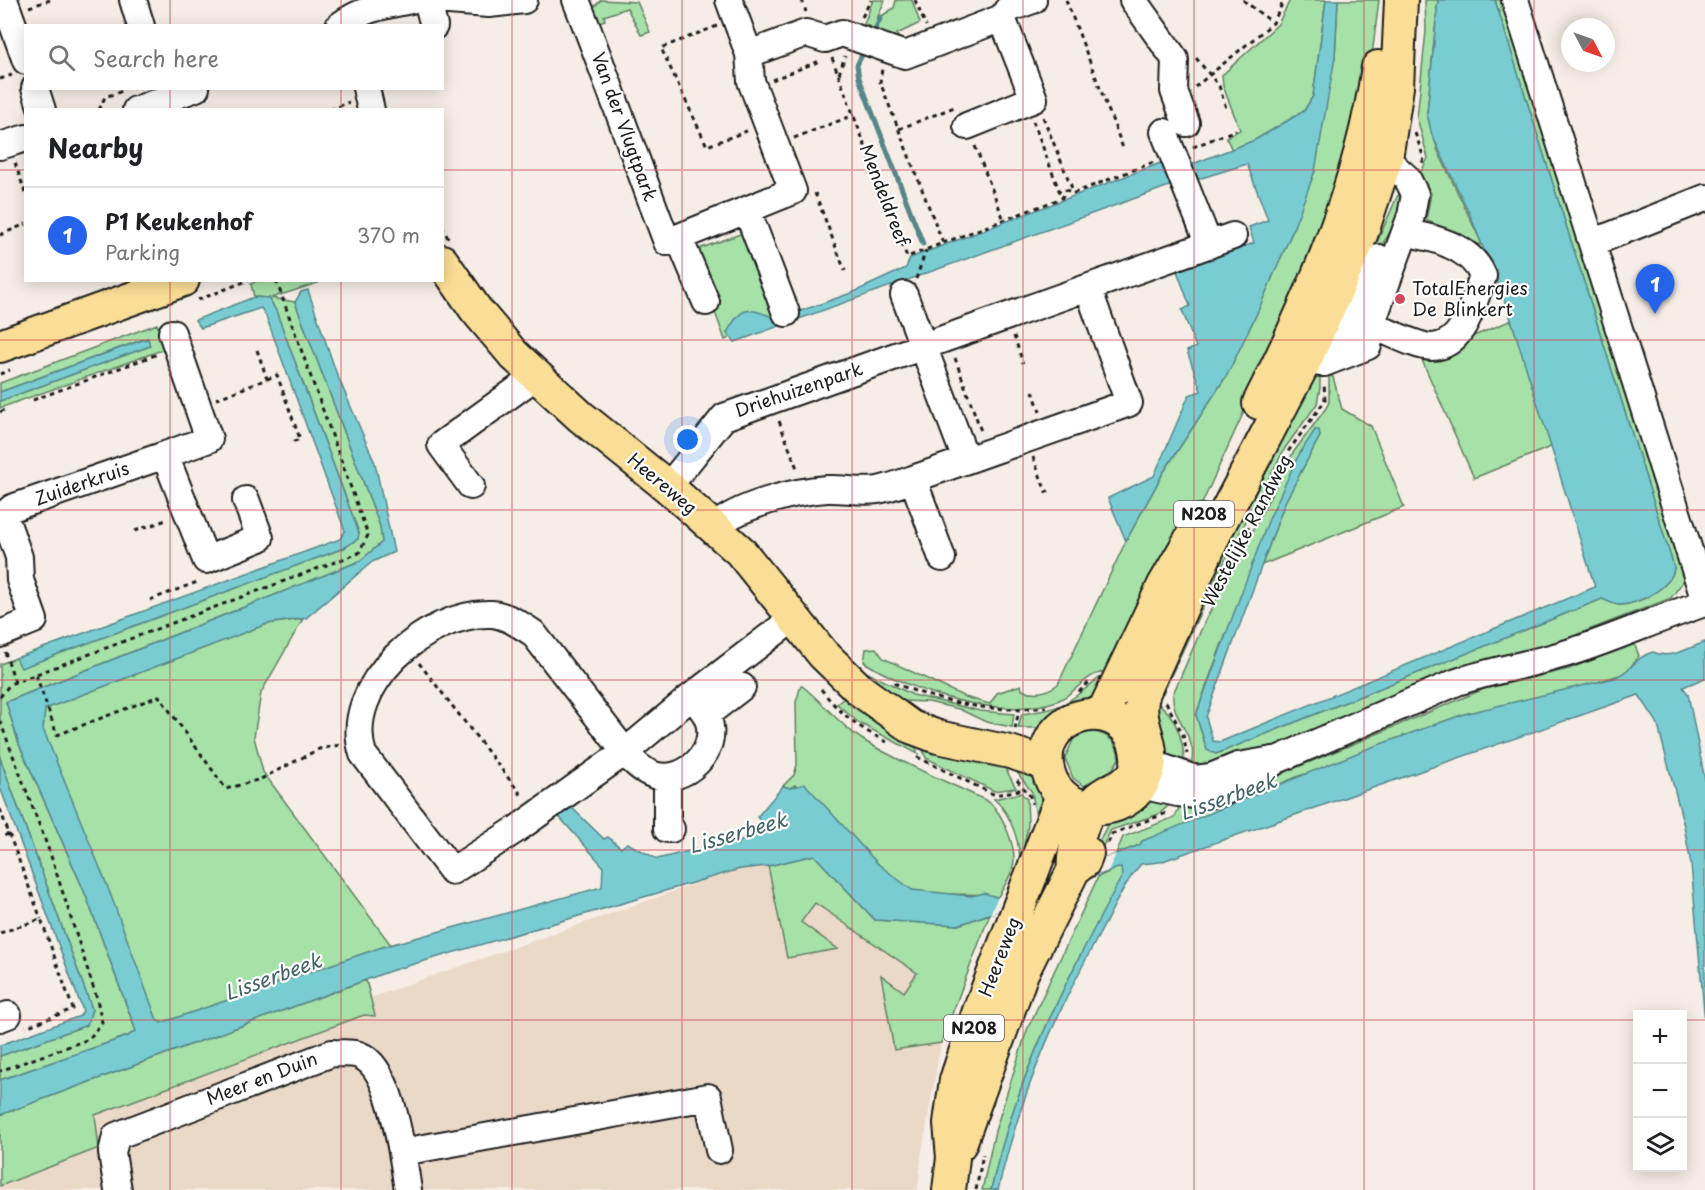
<!DOCTYPE html>
<meta charset="utf-8">
<style>
:root{--surface:#fff;--page:#f2f2f2;--text:#202124;--muted:#757577;--line:#e0e0e0;--accent:#2563eb}
body{margin:0;font-family:"Playpen Sans",sans-serif;background:var(--page);color:var(--text)}
.controls{position:absolute;right:18px;bottom:18px;display:grid;overflow:hidden;border-radius:0px;box-shadow:0 3px 15px #0003}
.controls button{width:54px;height:54px;display:grid;place-items:center;padding:0;border:0;border-bottom:2px solid var(--line);background:var(--surface);color:var(--text);font:30px sans-serif}
.compass{position:absolute;left:1561px;top:18px;width:54px;height:54px;border-radius:50%;background:var(--surface);box-shadow:0 3px 15px #0003;rotate:131deg}
.you{position:absolute;left:688px;top:440px;width:21px;height:21px;margin:-15px;border:4px solid #fff;border-radius:50%;background:#1a73e8;box-shadow:0 0 0 9px #1a73e833}
.badge{display:grid;place-items:center;width:39px;height:39px;border-radius:50%;background:var(--accent);color:#fff;font-size:20px;font-weight:700}
.pin{position:absolute;translate:-50% -50px;filter:drop-shadow(0 2px 3px #0008)}
.pin::after{content:'';position:absolute;top:32px;width:21px;height:18px;background:inherit;clip-path:polygon(0 0,100% 0,50% 100%)}
.list{margin:0;padding:0;list-style:none}
h2{display:flex;justify-content:space-between;align-items:center;height:78px;margin:0;padding:0 24px;font-size:26px}
h2 small{font-size:20px;font-weight:400;color:var(--muted)}
.list li{display:grid;grid-template-columns:39px 1fr auto;gap:18px;align-items:center;box-sizing:border-box;height:96px;padding:0 24px;border-top:2px solid var(--line)}
.list b{display:block;font-size:22px;white-space:nowrap}
.list p{margin:0;font-size:20px;white-space:nowrap;color:var(--muted)}
.list em{font-size:20px;font-style:normal;color:var(--muted)}
.icon{flex:none;width:33px;height:33px;fill:none;stroke:currentColor;stroke-width:2;stroke-linecap:round;stroke-linejoin:round}
.map{position:relative;flex:none;width:1705px;height:1190px;overflow:hidden}
.search{position:absolute;background:var(--surface);box-shadow:0 3px 15px #0003;left:24px;top:24px;width:420px;height:66px;display:flex;align-items:center;gap:15px;box-sizing:border-box;padding:0 21px;border-radius:0px;color:var(--muted);font-size:22px}
.panel{position:absolute;background:var(--surface);box-shadow:0 3px 15px #0003;left:24px;top:108px;width:420px;height:174px;border-radius:0px}
.map>svg:first-child{display:block}
.built{fill:#ebd9c8}
.green{fill:#a6e1a7;stroke:#617e62;stroke-width:1.5}
.water{fill:#7accd3;stroke:#54868a;stroke-width:1.5}
.pier{fill:#f6eee6}
.lines{fill:none;stroke-linecap:round;stroke-linejoin:round}
.stream{stroke:#54868a;stroke-width:5}
.minor-casing{stroke:#1c1c1c;stroke-width:30}
.major-casing{stroke:#1c1c1c;stroke-width:36}
.path{stroke:#1c1c1c;stroke-width:3;stroke-dasharray:4.5 4.5;stroke-linecap:butt}
.minor{stroke:#fff;stroke-width:26}
.major{stroke:#fbde96;stroke-width:32}
.grid{fill:none;stroke:#d1495b;stroke-width:1.5;stroke-opacity:0.55}
.poi-dot{fill:#d1495b;stroke:#fff;stroke-width:2}
.labels{text-anchor:middle;stroke-width:4.5;stroke-linejoin:round;paint-order:stroke}
.shield{fill:#fff;stroke:#606060;stroke-width:1.5}
.shield-label{font-size:16px;font-weight:bold;fill:#1c1c1c}
.street-label{font-size:18px;fill:#1c1c1c;stroke:#fff}
.poi-label{font-size:18px;fill:#1c1c1c;stroke:#fff;text-anchor:start}
.water-label{font-size:20px;font-style:italic;fill:#426265;stroke:#fff}
</style>
<div class="map">
<svg width="1705" height="1190" viewBox="0 0 1705 1190">
<rect width="100%" height="100%" fill="#f6eee6"/>
<filter id="ink" filterUnits="userSpaceOnUse"><feTurbulence type="fractalNoise" baseFrequency=".0167" numOctaves="2"/><feDisplacementMap in="SourceGraphic" scale="12" xChannelSelector="R" yChannelSelector="G"/><feConvolveMatrix kernelMatrix="1 2 1 2 8 2 1 2 1" color-interpolation-filters="sRGB"/></filter>
<g filter="url(#ink)">
<path class="built" d="M 812,843 L 895,916 L 990,914 L 941,1043 L 921,1158 L 918,1190 L 0,1190 L 0,1133 L 101,1092 Z"/>
<path class="green" d="M 601,0 L 637,2 L 650,32 L 641,35 L 627,8 L 604,16 L 605,20 L 596,23 L 592,9 Z
M 873,0 L 885,0 L 877,19 L 894,8 L 896,0 L 912,0 L 920,23 L 897,34 L 901,46 L 898,47 L 890,36 L 864,24 Z
M 1290,0 L 1326,0 L 1313,96 L 1304,111 L 1255,140 L 1232,150 L 1226,137 L 1240,130 L 1223,86 L 1222,75 L 1278,24 Z
M 1338,0 L 1379,0 L 1366,102 L 1320,245 L 1200,508 L 1107,672 C 1086,672 1076,694 1057,701 C 1001,721 911,692 864,662 L 866,649 L 876,648 L 883,658 L 965,697 L 990,704 L 997,693 L 1021,685 L 1022,690 C 1036,695 1047,693 1058,684 L 1126,541 L 1163,473 L 1227,375 L 1257,313 L 1292,232 L 1335,57 Z
M 1425,0 L 1438,0 L 1427,114 L 1438,151 L 1483,246 L 1426,220 L 1431,193 L 1419,176 L 1428,158 L 1417,118 L 1426,31 Z
M 1495,0 L 1507,0 L 1685,571 L 1682,583 L 1671,598 L 1532,652 L 1470,664 L 1221,769 L 1190,772 C 1191,764 1194,755 1192,748 C 1188,729 1171,713 1173,694 L 1205,621 L 1293,453 L 1326,408 L 1329,402 L 1329,375 L 1333,377 L 1342,409 L 1371,426 L 1404,507 L 1262,565 L 1285,502 L 1320,436 L 1315,430 L 1221,646 L 1196,715 L 1207,750 L 1216,754 L 1602,599 C 1607,600 1615,605 1620,605 C 1639,604 1673,587 1674,567 Z
M 1404,189 C 1407,216 1380,246 1366,267 L 1397,197 Z
M 743,233 L 778,319 L 767,315 L 727,332 L 729,338 L 725,340 L 693,251 Z
M 256,281 L 316,281 L 318,283 L 271,298 L 295,302 L 380,526 L 382,542 L 360,561 L 6,702 L 19,744 L 85,893 L 136,1031 L 128,1036 L 0,1080 L 0,1056 L 87,1025 L 92,1009 L 0,758 L 0,664 L 16,658 L 21,667 L 344,548 L 359,533 L 276,311 L 269,298 L 254,297 L 251,284 Z
M 1512,320 L 1553,446 L 1474,478 L 1421,358 Z
M 157,324 L 165,349 L 0,408 L 0,401 L 150,346 L 147,338 L 0,392 L 0,383 Z
M 1315,374 L 1320,375 L 1320,388 L 1317,404 L 1285,448 L 1266,484 L 1219,572 L 1163,693 L 1159,696 L 1187,609 Z
M 303,619 L 261,693 L 254,737 L 263,772 L 391,945 L 161,1023 L 157,1020 L 43,729 L 45,709 L 267,624 Z
M 1634,643 L 1639,656 L 1626,673 L 1299,776 L 1163,834 L 1142,841 L 1140,845 L 1116,854 L 1123,837 L 1175,817 L 1182,800 L 1217,801 L 1484,689 L 1569,669 Z
M 864,671 L 913,695 L 980,711 L 1014,714 L 1012,727 L 986,722 L 959,709 L 928,702 L 903,701 L 878,688 Z
M 1099,678 L 1108,679 L 1102,696 L 1044,728 L 1018,728 L 1022,714 C 1065,708 1066,704 1099,678 Z
M 801,685 C 823,702 839,725 863,740 C 902,764 948,782 989,802 C 998,810 1002,818 1007,830 C 1020,861 1014,869 998,897 C 976,890 933,899 912,890 C 888,879 862,846 843,828 C 828,813 811,800 795,785 L 790,788 L 783,786 L 794,775 L 797,765 L 796,702 Z
M 844,698 L 852,698 L 911,734 L 918,754 L 859,723 L 837,704 Z
M 1149,699 C 1176,709 1185,742 1184,769 L 1164,760 Z
M 1091,731 C 1108,734 1118,741 1119,759 L 1110,773 L 1084,786 L 1073,778 L 1065,758 L 1074,738 Z
M 918,736 L 1004,766 L 1016,788 L 994,791 L 926,758 Z
M 1028,765 L 1050,794 L 1040,821 L 1036,817 L 1032,792 L 1012,766 Z
M 1021,793 L 1027,799 L 1028,825 L 1020,868 C 1021,846 1012,814 994,799 Z
M 1140,799 L 1176,799 L 1159,814 L 1111,830 L 1101,850 L 1094,851 L 1109,822 Z
M 814,855 L 875,920 L 958,925 L 990,914 L 941,1043 L 894,1050 L 881,975 L 904,992 L 917,973 L 815,903 L 801,922 L 838,949 L 787,958 L 768,866 Z
M 1121,866 L 1123,876 C 1066,980 1017,1073 991,1190 L 982,1190 L 995,1131 L 1027,1030 L 1098,877 Z
M 366,980 L 375,1016 L 364,1015 L 95,1115 L 99,1148 L 0,1186 L 0,1115 Z"/>
<path class="water" d="M 1326,0 L 1338,0 L 1335,57 L 1315,171 L 1292,232 L 1257,313 L 1227,375 L 1163,473 L 1126,541 L 1108,498 L 1154,476 L 1189,395 L 1201,391 L 1187,351 L 1196,347 L 1182,310 L 1190,306 L 1177,271 L 1254,243 L 1249,227 L 1268,220 L 1247,164 L 1195,180 L 1190,165 L 1255,140 L 1304,111 L 1313,96 Z
M 1438,0 L 1495,0 L 1674,567 C 1673,587 1639,604 1620,605 C 1615,605 1607,601 1602,599 L 1216,754 L 1207,750 L 1196,715 L 1269,519 L 1298,456 L 1315,430 L 1319,430 L 1320,436 L 1285,502 L 1206,717 L 1213,741 L 1220,742 L 1595,587 L 1508,310 L 1470,215 L 1432,135 L 1427,114 Z
M 1163,162 L 1172,185 L 735,342 L 727,333 C 743,302 750,309 778,319 L 854,292 L 906,268 L 910,258 Z
M 308,290 L 336,372 L 375,463 L 394,552 L 372,562 L 306,618 L 267,624 L 45,709 L 43,729 L 107,885 L 157,1020 L 161,1023 L 382,947 L 602,887 L 603,866 L 554,811 L 566,802 L 604,839 L 608,837 L 621,848 L 627,843 L 657,859 L 710,846 L 728,838 L 737,845 L 761,822 L 757,817 L 783,786 L 790,788 L 805,784 L 878,864 L 912,890 L 971,896 L 984,893 L 999,898 L 1140,845 L 1142,841 L 1367,749 L 1464,714 L 1614,678 C 1634,670 1633,658 1653,652 C 1670,660 1689,648 1705,642 L 1705,678 L 1683,687 L 1688,694 L 1705,780 L 1705,1022 L 1691,864 L 1684,826 L 1657,722 L 1639,695 L 1160,862 L 1141,864 C 1123,884 1112,912 1099,935 C 1053,1019 1020,1097 998,1190 L 991,1190 C 1017,1073 1066,981 1122,876 L 1121,867 L 958,925 L 875,920 L 814,855 L 768,866 L 740,869 L 390,971 L 0,1115 L 0,1080 L 128,1036 L 136,1031 L 85,893 L 19,744 L 6,702 L 360,561 L 382,542 L 380,526 L 295,302 L 301,292 Z
M 254,297 L 269,298 L 276,311 L 359,533 L 358,539 L 344,548 L 21,668 L 16,658 L 340,539 L 345,531 L 266,316 L 261,308 L 201,328 L 195,320 Z
M 148,338 L 150,346 L 0,401 L 0,392 Z
M 0,758 L 92,1009 L 87,1025 L 0,1056 L 0,1045 L 80,1016 L 83,1011 L 0,787 Z"/>
<path class="pier" d="M 1116,854 L 1108,871 L 990,914 L 998,897 Z"/>
<g class="lines">
<path class="stream" d="M 872,36 L 881,17
M 865,49 L 857,65 L 859,78 L 923,244"/>
<g class="minor-casing">
<path id="minor" d="M 0,0 L 6,5 L 26,61
M 133,0 L 141,26
M 427,0 L 434,26
M 435,0 L 489,4 L 524,0
M 576,0 C 608,80 636,161 667,242 L 793,191 L 751,81 L 749,54 L 729,0
M 1133,0 L 1175,59 L 1174,91 L 1186,123
M 1515,0 L 1705,601
M 339,26 C 361,9 385,5 411,0
M 749,54 L 806,33 L 825,39 L 842,33 L 905,55 L 1002,18 L 1008,9 L 1033,0
M 35,88 L 42,110
M 366,88 L 371,110
M 136,110 L 196,88
M 967,126 L 1034,99 L 1002,18
M 1164,132 L 1209,245
M 0,146 L 26,138
M 747,210 L 786,313
M 679,238 L 706,302
M 1592,243 L 1705,198
M 904,295 L 966,460
M 1371,325 C 1387,331 1417,347 1432,347 C 1465,346 1474,299 1483,276 C 1471,246 1433,237 1405,233
M 1334,359 L 1379,258
M 1287,360 L 1324,363 L 1368,346 L 1371,325 L 1411,216 L 1415,194 L 1407,178 L 1386,159 L 1371,168
M 165,455 L 209,439 L 172,333
M 471,486 L 441,445 L 536,376
M 668,487 L 724,417 L 1233,236
M 714,528 C 736,506 795,491 827,489 C 844,488 860,493 878,490 C 889,488 902,483 913,479
M 942,558 L 913,479 L 1129,403 L 1088,288
M 0,634 L 34,620 L 20,580 L 19,557 L 4,515 L 12,508 L 165,455 L 206,560 L 260,538 L 246,500
M 692,696 C 697,703 705,711 708,719 C 720,750 685,785 654,775 C 642,771 633,762 625,752 L 517,829 L 452,871 L 363,754 C 341,686 427,611 492,614 C 506,615 521,625 533,633 L 625,752 L 692,696 L 795,617
M 706,715 L 742,687
M 1150,763 L 1195,779 L 1211,777 L 1238,766 L 1279,759 L 1457,682 C 1495,669 1535,664 1574,651 C 1618,637 1661,617 1705,603
M 667,777 L 667,829 L 671,829
M 1141,785 C 1205,800 1220,803 1274,762
M 0,1018 L 8,1015
M 402,1152 L 708,1097 L 719,1150
M 118,1190 L 112,1153 L 116,1136 L 332,1053 C 340,1054 352,1052 359,1055 C 393,1067 403,1159 408,1190"/>
</g>
<g class="major-casing">
<path id="major" d="M 442,261 L 476,310 L 514,355 L 580,416 L 668,487 L 740,551 L 823,654 L 860,690 L 911,727 L 938,737 L 1010,752 L 1047,764
M 0,346 L 183,280
M 1259,403 C 1312,297 1361,186 1378,67
M 1102,715 L 1164,585 L 1201,521
M 1074,869 C 1071,854 1085,813 1095,801 C 1110,783 1144,788 1136,749 C 1125,695 1041,709 1047,764 C 1053,817 1126,824 1146,776 C 1160,743 1133,725 1144,692 L 1217,529 L 1305,361 L 1361,235 L 1386,159 L 1397,87 L 1401,0
M 960,1144 L 1022,973 L 1074,869 L 1084,862 L 1087,853
M 949,1190 L 953,1158 L 950,1123 L 956,1080 L 979,1011 L 1062,795"/>
</g>
<path class="path" d="M 802,0 L 806,12
M 915,0 L 926,26
M 1066,0 L 1123,148
M 1243,0 L 1273,23
M 29,7 L 50,0
M 862,17 L 871,0
M 717,26 L 661,48 L 707,146 L 747,131
M 832,58 L 907,257 L 943,243 L 880,82 L 882,69
M 1196,58 L 1219,86 L 1226,108
M 839,74 L 845,56
M 0,79 L 12,75
M 772,80 L 822,60
M 1195,87 L 1273,23 L 1284,0
M 99,110 L 105,97 L 125,90
M 330,110 L 349,102
M 1043,117 L 1074,193
M 1033,121 L 1062,198
M 899,129 L 957,106
M 1415,133 L 1424,158 L 1422,164
M 794,138 L 854,115
M 975,146 L 1004,220
M 1193,147 L 1236,130
M 15,163 L 26,195
M 815,193 L 845,271
M 442,226 L 448,238
M 0,235 L 26,224
M 943,243 L 1062,198 L 1066,190 L 1074,193 L 1154,162
M 916,279 L 926,250
M 198,300 L 249,280
M 1014,336 L 1023,363
M 955,358 L 982,434
M 0,374 L 10,370
M 267,379 L 277,375 L 300,439 L 292,442
M 1033,391 L 1040,412
M 216,399 L 267,379 L 256,347
M 33,400 L 158,354
M 0,412 L 4,410
M 779,421 L 798,471
M 1033,457 L 1046,492 L 1052,489
M 135,531 L 169,519
M 1234,555 L 1287,453 L 1321,406 L 1325,400 L 1324,383
M 150,600 L 200,581
M 5,652 L 15,682
M 419,663 L 523,797
M 36,675 L 57,735 L 159,696 L 226,789 L 261,779 L 319,749 L 340,745
M 894,683 C 942,703 995,714 1046,707
M 821,689 C 840,714 859,728 887,742
M 1079,692 L 1089,682
M 0,697 L 10,684 L 359,553 L 368,535 L 276,280
M 1166,702 L 1183,735 L 1187,754
M 0,721 L 51,856 L 97,999 L 102,1022 L 89,1039 L 0,1071
M 1015,729 L 1019,710
M 917,757 L 995,795 L 1024,789
M 1017,780 L 1030,796 L 1032,804
M 0,809 L 9,834 L 0,837
M 9,834 L 41,919
M 1108,843 L 1112,834 L 1169,812
M 0,933 L 41,919 L 73,1009 L 26,1027
M 976,1190 L 983,1154"/>
<use href="#minor" class="minor"/>
<use href="#major" class="major"/>
</g>
</g>
<path class="grid" d="M 170,0 L 170,26M 341,0 L 341,26M 512,0 L 512,1190M 682,0 L 682,1190M 852,0 L 852,1190M 1023,0 L 1023,1190M 1194,0 L 1194,1190M 1364,0 L 1364,1190M 1534,0 L 1534,1190M 170,88 L 170,110M 341,88 L 341,110M 0,170 L 26,170M 442,170 L 1705,170M 170,280 L 170,1190M 341,280 L 341,1190M 0,340 L 1705,340M 0,510 L 1705,510M 0,680 L 1705,680M 0,850 L 1705,850M 0,1020 L 1638,1020M 1682,1020 L 1705,1020"/>
<circle class="poi-dot" cx="1400" cy="299" r="6"/>
<g class="labels">
<g class="shield">
<rect x="1174" y="501" width="60" height="26" rx="4.5"/>
<rect x="944" y="1015" width="60" height="26" rx="4.5"/>
</g>
<g class="shield-label">
<text x="1204" y="520">N208</text>
<text x="974" y="1034">N208</text>
</g>
<g class="street-label">
<text transform="translate(624 127) rotate(70)" y="6">Van der Vlugtpark</text>
<text transform="translate(884 195) rotate(69)" y="6">Mendeldreef</text>
<text transform="translate(799 390) rotate(-19)" y="6">Driehuizenpark</text>
<text transform="translate(82 484) rotate(-19)" y="6">Zuiderkruis</text>
<text transform="translate(662 484) rotate(40)" y="6">Heereweg</text>
<text transform="translate(1247 531) rotate(-62)" y="6">Westelijke Randweg</text>
<text transform="translate(1000 957) rotate(-69)" y="6">Heereweg</text>
<text transform="translate(262 1079) rotate(-21)" y="6">Meer en Duin</text>
</g>
<g class="poi-label">
<text x="1412" y="295">TotalEnergies<tspan x="1412" dy="21">De Blinkert</tspan></text>
</g>
<g class="water-label">
<text transform="translate(1228 797) rotate(-20)" y="7">Lisserbeek</text>
<text transform="translate(738 833) rotate(-16)" y="7">Lisserbeek</text>
<text transform="translate(273 977) rotate(-20)" y="7">Lisserbeek</text>
</g>
</g>
</svg>
<div class="controls">
<button>+</button>
<button>−</button>
<button><svg class="icon" aria-label="layers" viewBox="0 0 24 24"><path d="M12 4l9 5-9 5-9-5zM3 14l9 5 9-5"/></svg></button>
</div>
<svg class="compass" viewBox="-18 -18 36 36"><path d="M0-13l5 13h-10z" fill="#e53935"/><path d="M0 13l5-13h-10z" fill="#757577"/></svg>
<div class="you"></div>
<div class="pin badge" style="left:1655px;top:314px">1</div>
<div class="search"><svg class="icon" aria-label="search" viewBox="0 0 24 24"><circle cx="10" cy="10" r="6"/><path d="M15 15l6 6"/></svg>Search here</div>
<section class="panel">
<h2>Nearby<small></small></h2>
<ul class="list">
<li><span class="badge">1</span><div><b>P1 Keukenhof</b><p>Parking</p></div><em>370 m</em></li>
</ul>
</section>
</div>
